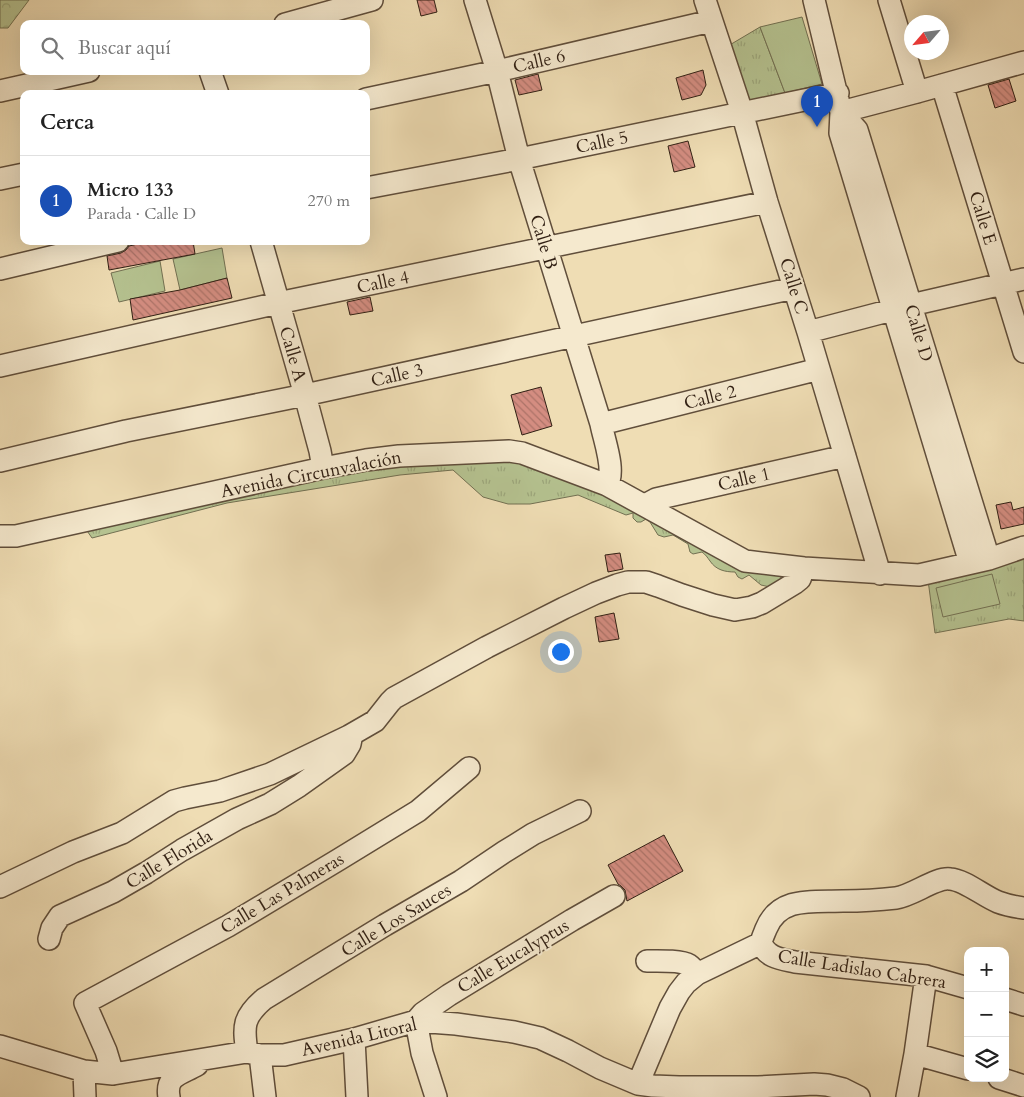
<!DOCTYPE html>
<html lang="es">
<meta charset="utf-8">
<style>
:root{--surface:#fff;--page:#f6f6f6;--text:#222;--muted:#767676;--line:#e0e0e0;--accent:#8f2418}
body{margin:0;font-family:Cardo,serif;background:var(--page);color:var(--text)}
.controls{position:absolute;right:15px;bottom:15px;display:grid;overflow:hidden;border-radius:10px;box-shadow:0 5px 20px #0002}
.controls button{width:45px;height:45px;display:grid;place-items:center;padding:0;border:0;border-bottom:1px solid var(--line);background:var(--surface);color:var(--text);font:25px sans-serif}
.compass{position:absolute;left:904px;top:15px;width:45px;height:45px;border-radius:50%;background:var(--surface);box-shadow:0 5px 20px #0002;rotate:242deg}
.you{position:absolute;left:560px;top:651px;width:18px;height:18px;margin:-12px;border:4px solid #fff;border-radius:50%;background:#1a73e8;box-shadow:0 0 0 8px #1a73e833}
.badge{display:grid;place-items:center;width:32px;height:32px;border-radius:50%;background:var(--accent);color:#fff;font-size:16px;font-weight:700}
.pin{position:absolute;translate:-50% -41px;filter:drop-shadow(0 1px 2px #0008)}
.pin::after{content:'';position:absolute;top:26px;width:18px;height:15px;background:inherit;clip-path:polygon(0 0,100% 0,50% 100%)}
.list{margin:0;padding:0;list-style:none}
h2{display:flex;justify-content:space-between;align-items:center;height:65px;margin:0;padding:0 20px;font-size:21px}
h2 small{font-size:16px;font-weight:400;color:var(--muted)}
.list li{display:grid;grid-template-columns:32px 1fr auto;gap:15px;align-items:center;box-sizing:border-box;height:90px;padding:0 20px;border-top:1px solid var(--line)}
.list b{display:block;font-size:19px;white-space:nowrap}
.list p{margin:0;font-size:16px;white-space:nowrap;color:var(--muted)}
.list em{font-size:16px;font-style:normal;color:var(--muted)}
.icon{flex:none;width:28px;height:28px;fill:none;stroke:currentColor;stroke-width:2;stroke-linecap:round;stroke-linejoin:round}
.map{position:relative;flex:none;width:1024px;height:1097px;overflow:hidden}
.search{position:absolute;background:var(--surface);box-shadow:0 5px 20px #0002;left:20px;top:20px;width:350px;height:55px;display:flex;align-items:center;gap:12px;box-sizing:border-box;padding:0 18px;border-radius:10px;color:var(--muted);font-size:19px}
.panel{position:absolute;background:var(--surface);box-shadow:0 5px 20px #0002;left:20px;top:90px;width:350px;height:155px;border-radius:10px}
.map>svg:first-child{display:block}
.forest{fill:url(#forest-crowns);stroke:#727052}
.park{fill:url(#park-tufts);stroke:#727052}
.pitch{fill:#b5c290;stroke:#727052}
.building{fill:url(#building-back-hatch);stroke:#301f13}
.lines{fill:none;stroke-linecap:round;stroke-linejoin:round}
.minor-casing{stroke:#604e3b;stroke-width:24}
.minor{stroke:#f5e9ce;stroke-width:21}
.labels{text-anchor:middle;stroke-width:4;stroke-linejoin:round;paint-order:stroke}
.street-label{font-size:18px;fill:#301f13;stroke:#f5e9ce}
</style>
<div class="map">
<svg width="1024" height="1097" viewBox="0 0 1024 1097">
<defs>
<pattern id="forest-crowns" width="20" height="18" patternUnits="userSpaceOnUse" patternTransform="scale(1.25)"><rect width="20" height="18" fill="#b5c290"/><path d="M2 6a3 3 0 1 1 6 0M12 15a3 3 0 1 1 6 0" fill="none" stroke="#9ca67b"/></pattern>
<pattern id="park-tufts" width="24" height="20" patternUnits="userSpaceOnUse" patternTransform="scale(1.25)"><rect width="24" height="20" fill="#b5c290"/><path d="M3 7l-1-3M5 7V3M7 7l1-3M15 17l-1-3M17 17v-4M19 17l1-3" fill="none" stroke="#9ca67b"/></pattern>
<pattern id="building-back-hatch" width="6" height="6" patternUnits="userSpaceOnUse" patternTransform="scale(1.25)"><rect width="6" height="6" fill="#d48d81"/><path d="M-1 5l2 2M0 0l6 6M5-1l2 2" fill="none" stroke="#ac7368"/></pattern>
</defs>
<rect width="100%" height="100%" fill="#efddb4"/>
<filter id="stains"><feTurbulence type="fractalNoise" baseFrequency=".004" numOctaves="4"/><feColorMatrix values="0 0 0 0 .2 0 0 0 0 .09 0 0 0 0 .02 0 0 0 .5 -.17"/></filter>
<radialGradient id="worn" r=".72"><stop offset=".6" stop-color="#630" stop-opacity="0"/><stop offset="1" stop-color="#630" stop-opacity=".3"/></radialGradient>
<path class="forest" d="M 0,0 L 29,0 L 8,28 L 0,28 Z"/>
<path class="park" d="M 760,27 L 785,93 L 748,102 L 728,46 Z
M 510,457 L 612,494 L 778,575 L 785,581 L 770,587 L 761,585 L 749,575 L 742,579 L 738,577 L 735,572 C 725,572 716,570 710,561 C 707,557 706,555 702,552 L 693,554 L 690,552 L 688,544 L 673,535 L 664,537 L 658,535 L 650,522 L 646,519 L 641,522 L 637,522 L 633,518 L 633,513 L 626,515 L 578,495 L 530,504 L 508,504 L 483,497 L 453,470 L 400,475 L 227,503 L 92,538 L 83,525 L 320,471 Z
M 1024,557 L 1024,621 L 1009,619 L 935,633 L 928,580 Z"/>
<path class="pitch" d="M 802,17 L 822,84 L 785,93 L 760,27 Z
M 222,248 L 227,278 L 180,290 L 173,259 Z
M 160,261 L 165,291 L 119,302 L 111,273 Z
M 992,574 L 1000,604 L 943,617 L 936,588 Z"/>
<path class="building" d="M 417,0 L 434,0 L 437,12 L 421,16 Z
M 703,70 L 706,85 L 701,95 L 682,100 L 676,78 Z
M 538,74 L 542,90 L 519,95 L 515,80 Z
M 1009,79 L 1016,101 L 995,108 L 988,85 Z
M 688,141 L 695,167 L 674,172 L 668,146 Z
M 151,241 L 193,241 L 195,254 L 109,270 L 107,256 L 121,253 L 126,250 L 129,246 Z
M 227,278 L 232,298 L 133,320 L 130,299 L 180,290 Z
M 370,297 L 373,311 L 350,315 L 347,302 Z
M 541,387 L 552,426 L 522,435 L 511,395 Z
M 1011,502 L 1013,510 L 1024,507 L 1024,524 L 1001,529 L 996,505 Z
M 620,553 L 623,569 L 608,572 L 605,555 Z
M 614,613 L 619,639 L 599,642 L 595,617 Z
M 664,835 L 683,871 L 627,901 L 625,890 L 621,886 L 618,884 L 608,865 Z"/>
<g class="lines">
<g class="minor-casing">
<path id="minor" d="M 475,0 L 497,71 L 519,159 L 601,424 C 604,440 616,471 607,485
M 705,0 L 742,112 L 767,202 L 808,332 L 880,574
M 814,0 L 841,112 L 840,133 L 970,563
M 889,0 L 917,92
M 285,24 L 372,0
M 210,71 L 218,94
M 942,85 L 1024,352
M 0,91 L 89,71
M 366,99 L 497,71 L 711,21
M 841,112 L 857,130 L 989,559
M 841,112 L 917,92 L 1024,62
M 0,179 L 24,174
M 366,188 L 519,159 L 838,93
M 261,241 L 305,395 L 320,451 L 323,468
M 0,269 L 118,241
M 808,332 L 911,305 L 1024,279
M 0,366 L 278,303 L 767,202
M 601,424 L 819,369
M 0,461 L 126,431 L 305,395 L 794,288
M 645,505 L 656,499 L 845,456
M 0,536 L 16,536 L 323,468 L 366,460 L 399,456 L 509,451 L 522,453 L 607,485 L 745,561 L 804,568 L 919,575 L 989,559 L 1024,547
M 0,887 L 73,852 L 122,833 L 174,801 L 185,798 L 220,791 L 270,774 L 349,736 L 375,721 L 390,702 L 394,698 L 487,647 L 564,608 L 596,593 L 617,585 L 628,582 L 646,582 L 658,586 L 682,595 L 713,605 L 735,610 L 752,607 L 762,603 L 795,583 L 800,579 L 804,568
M 49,939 L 52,928 L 60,916 L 113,892 L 146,873 L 182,850 L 237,819 L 270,804 L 299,786 L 344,754 L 350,744 L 351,739 L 349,736
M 761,943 C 767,958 781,959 795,962 L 926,976 L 968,988
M 647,961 C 657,961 681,960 689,965 C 692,967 695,971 697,974
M 1005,999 L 1024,1005
M 416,1021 L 423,1013 L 449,995 L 572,920 L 614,896
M 416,1021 L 422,1053 L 436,1097
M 354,1039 L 357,1097
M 0,1046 L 84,1071 L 113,1074 L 247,1052 L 260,1055 L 284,1055 L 354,1039 L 416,1021 L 456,1024 L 514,1032 L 540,1038 L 568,1051 L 600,1068 L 638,1084 L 653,1086 L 679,1087 L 758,1087 L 814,1084 L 827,1085 L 843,1089 L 859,1097
M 247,1052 C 243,1026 243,1017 264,999 L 385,925 L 461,881 L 504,852 L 533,834 L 580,811
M 915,1054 L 968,1069
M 260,1055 L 265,1097
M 84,1071 L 85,1097
M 113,1074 L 106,1051 L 85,1003 L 228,926 L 338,860 L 418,811 L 469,768
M 999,1078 L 1024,1086
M 638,1084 L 670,1008 L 679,992 L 686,983 L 697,974 L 761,943 C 762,938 764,934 766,929 C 779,896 813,902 843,901 C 860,901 879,900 896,898 C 912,896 936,877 950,879 C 965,880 983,896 998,902 C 1006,905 1016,907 1024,908
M 169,1097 C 165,1075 182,1074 197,1065
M 907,1097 L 915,1054 L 926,976"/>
</g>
<use href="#minor" class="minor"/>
</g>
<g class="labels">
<g class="street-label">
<text transform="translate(539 61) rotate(-13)" y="6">Calle 6</text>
<text transform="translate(602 142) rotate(-12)" y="6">Calle 5</text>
<text transform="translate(983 218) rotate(73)" y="6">Calle E</text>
<text transform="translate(544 242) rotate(73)" y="6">Calle B</text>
<text transform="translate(383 282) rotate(-12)" y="6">Calle 4</text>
<text transform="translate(794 286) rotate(73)" y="6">Calle C</text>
<text transform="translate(919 333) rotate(73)" y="6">Calle D</text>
<text transform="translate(293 354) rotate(74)" y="6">Calle A</text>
<text transform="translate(397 375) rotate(-13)" y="6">Calle 3</text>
<text transform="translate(710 397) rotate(-14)" y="6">Calle 2</text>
<text transform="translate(311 474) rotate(-11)" y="6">Avenida Circunvalación</text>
<text transform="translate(744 479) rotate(-13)" y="6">Calle 1</text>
<text transform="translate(169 859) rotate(-31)" y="6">Calle Florida</text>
<text transform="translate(282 893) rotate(-31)" y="6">Calle Las Palmeras</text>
<text transform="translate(396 920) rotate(-31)" y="6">Calle Los Sauces</text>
<text transform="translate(513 956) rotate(-31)" y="6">Calle Eucalyptus</text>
<text transform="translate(862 969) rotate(9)" y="6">Calle Ladislao Cabrera</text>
<text transform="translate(359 1037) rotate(-13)" y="6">Avenida Litoral</text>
</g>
</g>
<rect width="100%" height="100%" filter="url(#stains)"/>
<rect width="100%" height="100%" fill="url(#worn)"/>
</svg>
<div class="controls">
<button>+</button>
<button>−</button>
<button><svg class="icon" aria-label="layers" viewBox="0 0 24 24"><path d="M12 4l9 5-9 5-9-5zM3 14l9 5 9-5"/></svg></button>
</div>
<svg class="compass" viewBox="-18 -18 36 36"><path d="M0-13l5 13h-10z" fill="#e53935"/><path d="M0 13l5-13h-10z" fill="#767676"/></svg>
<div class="you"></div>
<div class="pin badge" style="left:817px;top:127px;background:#1a4fb4">1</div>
<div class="search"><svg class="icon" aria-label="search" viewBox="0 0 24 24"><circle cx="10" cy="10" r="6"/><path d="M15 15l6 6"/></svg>Buscar aquí</div>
<section class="panel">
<h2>Cerca<small></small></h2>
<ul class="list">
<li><span class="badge" style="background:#1a4fb4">1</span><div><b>Micro 133</b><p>Parada · Calle D</p></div><em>270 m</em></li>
</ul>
</section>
</div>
